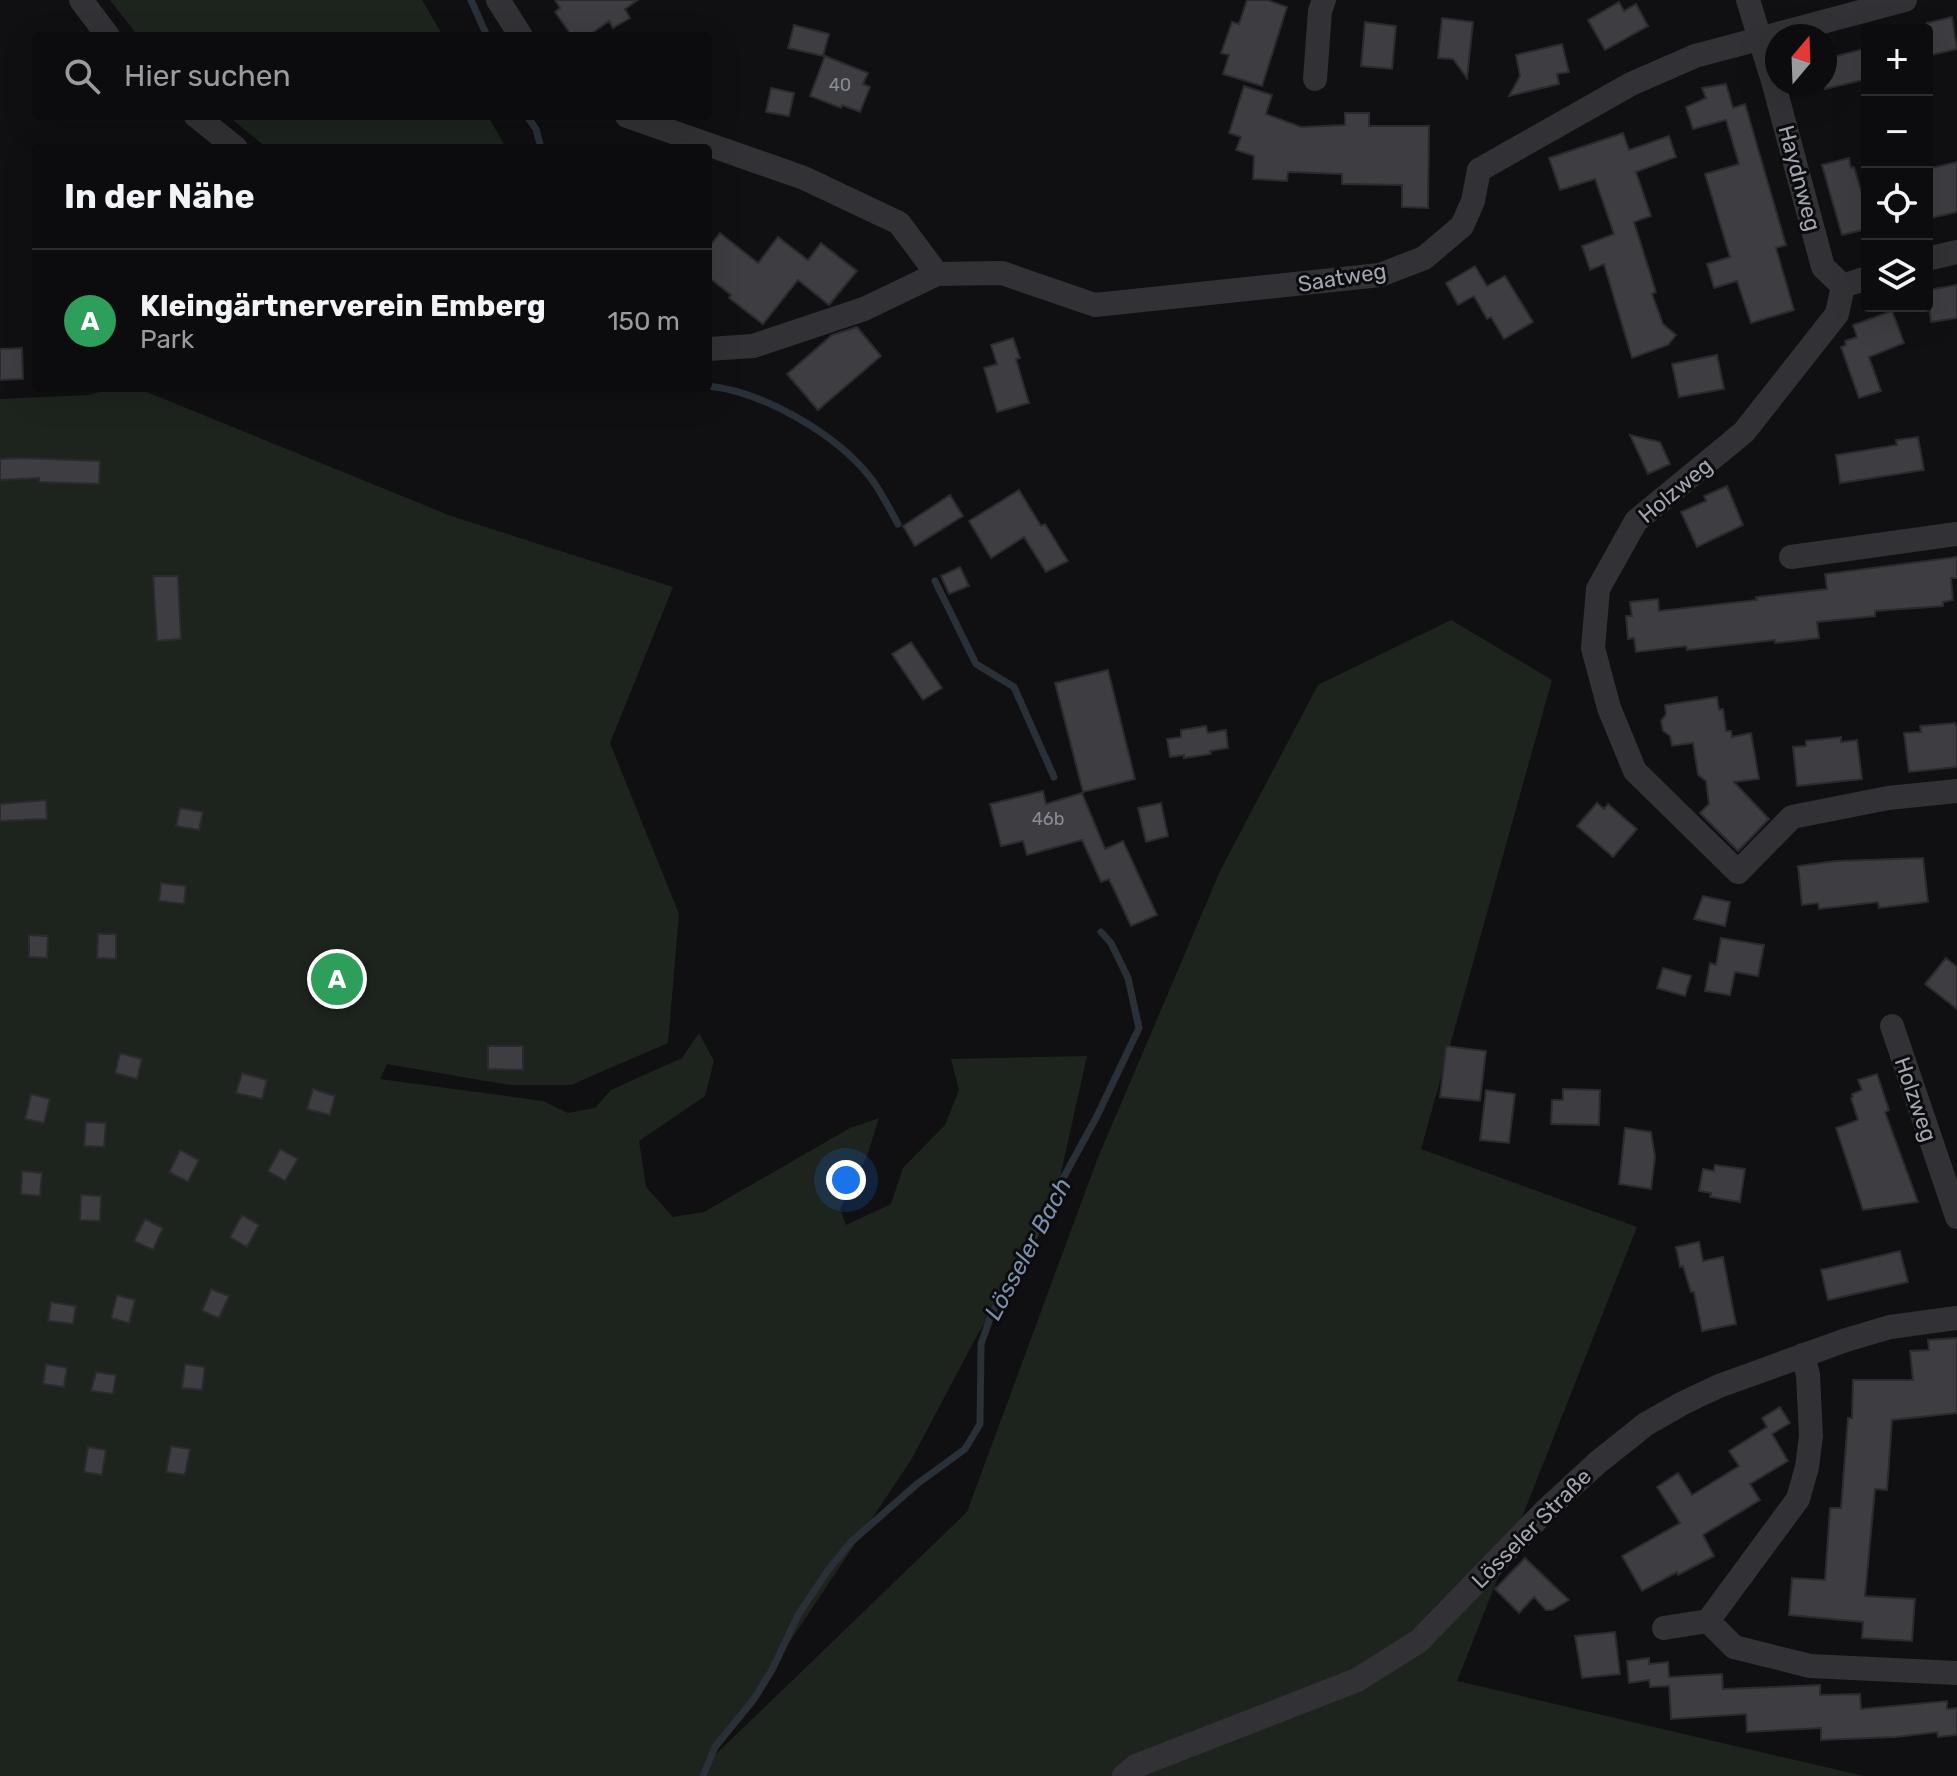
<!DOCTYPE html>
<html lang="de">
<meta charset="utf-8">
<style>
:root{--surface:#0c0c0e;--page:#151517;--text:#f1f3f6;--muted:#9a9b9e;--line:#2c2c2e;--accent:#db2777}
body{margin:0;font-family:Rubik,sans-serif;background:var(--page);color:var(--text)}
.controls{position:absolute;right:24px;top:24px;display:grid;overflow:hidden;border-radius:8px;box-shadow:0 8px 32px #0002}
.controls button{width:72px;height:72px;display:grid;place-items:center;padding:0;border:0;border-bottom:2px solid var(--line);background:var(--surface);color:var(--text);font:40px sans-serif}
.compass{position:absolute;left:1765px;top:24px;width:72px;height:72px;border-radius:50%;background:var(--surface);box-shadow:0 8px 32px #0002;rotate:19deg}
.you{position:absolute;left:846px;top:1180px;width:28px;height:28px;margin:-20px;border:6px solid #fff;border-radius:50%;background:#1a73e8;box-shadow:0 0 0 12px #1a73e833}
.badge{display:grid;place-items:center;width:52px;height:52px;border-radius:50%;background:var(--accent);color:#fff;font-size:26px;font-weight:700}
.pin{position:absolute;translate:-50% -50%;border:4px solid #fff;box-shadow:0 2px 8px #0006}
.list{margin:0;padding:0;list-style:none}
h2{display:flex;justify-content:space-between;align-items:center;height:104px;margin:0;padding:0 32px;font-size:34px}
h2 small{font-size:26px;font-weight:400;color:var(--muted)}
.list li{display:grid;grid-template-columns:52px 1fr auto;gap:24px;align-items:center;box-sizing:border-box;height:144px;padding:0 32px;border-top:2px solid var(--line)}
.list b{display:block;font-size:30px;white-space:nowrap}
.list p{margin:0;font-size:26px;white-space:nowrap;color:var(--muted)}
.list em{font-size:26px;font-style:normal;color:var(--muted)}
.icon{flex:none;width:44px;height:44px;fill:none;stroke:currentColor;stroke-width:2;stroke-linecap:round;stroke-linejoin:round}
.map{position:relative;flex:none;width:1957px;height:1776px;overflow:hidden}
.search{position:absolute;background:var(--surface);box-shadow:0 8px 32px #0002;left:32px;top:32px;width:680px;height:88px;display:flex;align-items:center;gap:20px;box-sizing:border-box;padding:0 28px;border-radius:8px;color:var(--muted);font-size:30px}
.panel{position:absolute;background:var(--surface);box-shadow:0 8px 32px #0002;left:32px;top:144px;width:680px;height:248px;border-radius:8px}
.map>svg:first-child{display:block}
.green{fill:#1d241e}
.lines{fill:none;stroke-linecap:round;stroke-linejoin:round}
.stream{stroke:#2a3037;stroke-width:7}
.building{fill:#3d3d42;stroke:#2b2a2e;stroke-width:2}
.street{stroke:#323236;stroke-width:24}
.labels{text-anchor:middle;stroke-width:6;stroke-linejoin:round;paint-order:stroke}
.number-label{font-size:18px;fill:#898c96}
.street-label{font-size:22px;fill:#a2a6b2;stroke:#0c0b0d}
.water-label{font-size:24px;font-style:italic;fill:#7a90ac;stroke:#0c0b0d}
</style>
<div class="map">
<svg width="1957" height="1776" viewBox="0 0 1957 1776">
<rect width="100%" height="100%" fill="#101012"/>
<path class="green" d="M 110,0 L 422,0 L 443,36 L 138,36 Z
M 228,116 L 488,116 L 506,148 L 267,148 Z
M 114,388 L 137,388 L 451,516 L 673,587 L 610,743 L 679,914 L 668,1043 L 571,1085 L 509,1085 L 387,1064 L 380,1079 L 543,1101 L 568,1113 L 595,1108 L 611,1090 L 682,1058 L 699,1033 L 714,1061 L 705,1096 L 639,1141 L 646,1187 L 673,1217 L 704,1212 L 850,1128 L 879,1118 L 867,1156 L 840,1209 L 846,1225 L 891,1204 L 903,1168 L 945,1125 L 959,1090 L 951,1059 L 1087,1056 L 1052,1213 L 979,1332 L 911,1460 L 712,1758 L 967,1512 L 1097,1160 L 1221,869 L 1318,685 L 1451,620 L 1552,680 L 1421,1149 L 1637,1227 L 1457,1681 L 1864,1776 L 0,1776 L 0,399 L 89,395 Z"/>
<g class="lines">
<path class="stream" d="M 471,0 L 487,36
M 527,116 L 536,129 L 541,148
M 708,386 C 764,392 839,435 873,481 C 882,494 890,510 898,524
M 935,581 L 976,664 L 1014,687 L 1054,777
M 703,1776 L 715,1747 L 754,1699 L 772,1670 L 798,1615 L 829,1569 L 851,1542 L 917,1484 L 965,1449 L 980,1424 L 981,1344 L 989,1321 L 1001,1295 L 1023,1264 L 1042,1217 L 1097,1116 L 1139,1028 L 1128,978 L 1111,943 L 1101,932"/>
</g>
<path class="building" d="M 555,0 L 638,0 L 625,9 L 630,18 L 613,28 L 609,21 L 588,36 L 572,36 L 555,12 L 560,8 Z
M 1247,0 L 1267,0 L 1287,7 L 1262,86 L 1223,74 L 1229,55 L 1221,53 L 1232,22 L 1239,24 Z
M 1619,2 L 1624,11 L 1636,4 L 1648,26 L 1605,50 L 1588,20 Z
M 1952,17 L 1957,49 L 1927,56 L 1927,23 Z
M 1442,18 L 1473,22 L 1467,78 L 1453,59 L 1438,58 Z
M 1365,22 L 1396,26 L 1392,69 L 1361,66 Z
M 794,25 L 829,34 L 823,56 L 788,48 Z
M 1562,44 L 1569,72 L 1557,74 L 1559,84 L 1509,96 L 1520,76 L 1516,55 Z
M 1867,48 L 1867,79 L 1825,89 L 1825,59 Z
M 825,56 L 868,73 L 863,84 L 870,87 L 860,112 L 842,105 L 841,108 L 810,96 Z
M 1726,84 L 1733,108 L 1745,104 L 1786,245 L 1776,248 L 1794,310 L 1751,323 L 1737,281 L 1714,288 L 1707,264 L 1730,257 L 1705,174 L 1739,164 L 1726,120 L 1693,129 L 1686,107 L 1706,98 L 1702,88 Z
M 1244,86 L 1272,95 L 1266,114 L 1301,127 L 1345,125 L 1345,113 L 1369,113 L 1369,126 L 1429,126 L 1428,208 L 1402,207 L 1402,185 L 1342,184 L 1342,174 L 1288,172 L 1287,181 L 1253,179 L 1254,156 L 1236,150 L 1241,137 L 1229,133 Z
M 771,88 L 794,93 L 789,116 L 766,112 Z
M 1623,133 L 1629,150 L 1669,136 L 1676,157 L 1636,172 L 1651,216 L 1634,222 L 1656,292 L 1652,294 L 1663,324 L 1676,335 L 1668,345 L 1632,358 L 1604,264 L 1590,270 L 1582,246 L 1614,234 L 1595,179 L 1560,190 L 1549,158 Z
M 1849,158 L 1851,168 L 1854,167 L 1867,211 L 1867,229 L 1842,235 L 1822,165 Z
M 1957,162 L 1957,212 L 1927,219 L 1927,169 Z
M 720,233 L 758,263 L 778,237 L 808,260 L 821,243 L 857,271 L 829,305 L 798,280 L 763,324 L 729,298 L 731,295 L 708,277 L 708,248 Z
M 1475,266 L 1487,286 L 1505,276 L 1533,322 L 1504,339 L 1491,317 L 1487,319 L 1474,296 L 1458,305 L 1446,283 Z
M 1957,285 L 1957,318 L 1931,322 L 1927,290 Z
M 1892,311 L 1904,343 L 1869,357 L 1881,391 L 1859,398 L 1841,347 L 1846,345 L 1845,341 L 1857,337 L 1853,325 Z
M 857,327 L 881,356 L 818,410 L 787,374 L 832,335 Z
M 1013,338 L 1020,358 L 1016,359 L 1029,403 L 997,412 L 984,368 L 997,364 L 991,345 Z
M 22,348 L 23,379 L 0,380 L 0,349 Z
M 1717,355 L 1724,389 L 1679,397 L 1672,364 Z
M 1630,435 L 1660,442 L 1670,464 L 1648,474 Z
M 1918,437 L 1924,470 L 1840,483 L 1836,455 L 1897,445 L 1896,440 Z
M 23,458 L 100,461 L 99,484 L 39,482 L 39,478 L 0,480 L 0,459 Z
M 1727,486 L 1743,525 L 1697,547 L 1681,512 L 1706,501 L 1704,496 Z
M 1019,490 L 1041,526 L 1045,524 L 1068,561 L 1046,572 L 1024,537 L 991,558 L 969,521 Z
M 950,495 L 963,516 L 915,546 L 903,526 Z
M 1957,557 L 1957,578 L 1951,578 L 1953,600 L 1943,602 L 1943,606 L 1875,611 L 1875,616 L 1817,622 L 1819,638 L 1775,643 L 1775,640 L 1687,650 L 1686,646 L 1636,652 L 1634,638 L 1628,639 L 1626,616 L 1632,616 L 1630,602 L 1658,599 L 1659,611 L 1757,600 L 1756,597 L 1827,589 L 1825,574 Z
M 960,567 L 969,586 L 949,594 L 941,576 Z
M 153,576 L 178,576 L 181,639 L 157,641 Z
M 911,642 L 942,688 L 923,700 L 892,654 Z
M 1108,670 L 1135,779 L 1083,792 L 1055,683 Z
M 1717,697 L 1719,710 L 1723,709 L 1726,731 L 1731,731 L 1732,737 L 1751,733 L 1759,779 L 1734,782 L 1769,819 L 1738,851 L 1700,813 L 1709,804 L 1706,781 L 1698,775 L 1693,743 L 1672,746 L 1670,736 L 1663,731 L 1661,721 L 1666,714 L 1665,705 Z
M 1955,723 L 1957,728 L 1957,767 L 1909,772 L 1904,733 L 1921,732 L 1920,726 Z
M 1206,726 L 1208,733 L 1226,730 L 1228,748 L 1210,751 L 1211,754 L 1184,758 L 1184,755 L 1170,757 L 1167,739 L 1181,737 L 1181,730 Z
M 1841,737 L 1841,742 L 1857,740 L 1862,779 L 1797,786 L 1793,747 L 1806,746 L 1806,741 Z
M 1043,791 L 1046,804 L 1082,793 L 1105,849 L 1123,841 L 1157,915 L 1131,926 L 1109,879 L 1101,882 L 1082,840 L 1027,855 L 1023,841 L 1001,846 L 990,804 Z
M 46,800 L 47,819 L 0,821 L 0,804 Z
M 1161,803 L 1168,836 L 1146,842 L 1138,808 Z
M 1597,803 L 1604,809 L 1608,804 L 1637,829 L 1613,857 L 1577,826 Z
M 180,808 L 203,812 L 199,830 L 176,826 Z
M 1923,858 L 1928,902 L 1879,908 L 1878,902 L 1819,909 L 1818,903 L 1802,905 L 1798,866 L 1836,861 Z
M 161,883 L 186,886 L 184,904 L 159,901 Z
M 1703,896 L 1730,902 L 1725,926 L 1694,919 Z
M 98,934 L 116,934 L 116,959 L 97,958 Z
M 29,935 L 48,936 L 47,958 L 29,957 Z
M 1721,938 L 1764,945 L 1758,976 L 1735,972 L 1730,995 L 1705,991 L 1710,963 L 1716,965 Z
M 1946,958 L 1957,967 L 1957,1009 L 1925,984 Z
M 1663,968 L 1691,976 L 1685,996 L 1657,988 Z
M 488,1046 L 523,1046 L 523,1070 L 488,1069 Z
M 1446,1046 L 1486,1051 L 1480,1101 L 1440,1097 Z
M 120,1053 L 142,1059 L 137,1079 L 115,1073 Z
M 242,1073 L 267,1080 L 262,1099 L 236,1093 Z
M 1877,1074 L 1889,1110 L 1885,1112 L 1918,1202 L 1863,1210 L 1836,1128 L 1858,1120 L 1851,1098 L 1853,1097 L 1852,1094 L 1862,1090 L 1858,1080 Z
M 313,1089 L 335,1096 L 330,1115 L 307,1109 Z
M 1563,1089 L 1600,1090 L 1599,1125 L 1551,1124 L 1552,1100 L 1563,1100 Z
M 1486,1090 L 1515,1094 L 1509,1143 L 1480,1140 Z
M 31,1094 L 50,1099 L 44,1123 L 25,1119 Z
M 86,1122 L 106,1123 L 104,1147 L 84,1146 Z
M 1625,1128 L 1651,1132 L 1655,1157 L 1651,1189 L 1619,1184 Z
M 280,1149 L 298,1159 L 285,1181 L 268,1171 Z
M 180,1150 L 199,1160 L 188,1182 L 169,1172 Z
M 1715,1165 L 1745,1169 L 1740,1202 L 1710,1197 L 1711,1193 L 1699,1191 L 1703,1169 L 1714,1171 Z
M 22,1171 L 42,1173 L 40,1196 L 21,1194 Z
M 81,1195 L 101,1196 L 100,1221 L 80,1220 Z
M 242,1215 L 259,1225 L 247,1247 L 230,1237 Z
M 145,1219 L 163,1228 L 153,1250 L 134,1241 Z
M 1699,1242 L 1703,1261 L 1723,1257 L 1736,1324 L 1702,1331 L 1694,1292 L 1691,1292 L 1683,1266 L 1680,1267 L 1676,1247 Z
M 1900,1251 L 1908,1282 L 1828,1300 L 1821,1270 Z
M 211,1289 L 229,1296 L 219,1318 L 202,1311 Z
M 117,1295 L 135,1300 L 129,1323 L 111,1318 Z
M 51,1302 L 76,1306 L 73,1324 L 48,1321 Z
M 1957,1338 L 1957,1413 L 1892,1420 L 1887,1490 L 1875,1489 L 1865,1596 L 1915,1599 L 1912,1641 L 1862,1638 L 1863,1622 L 1789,1615 L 1792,1578 L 1825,1580 L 1830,1508 L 1841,1508 L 1848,1418 L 1852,1418 L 1853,1380 L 1913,1380 L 1910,1351 L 1929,1350 L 1928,1340 Z
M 46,1364 L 67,1368 L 64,1387 L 43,1384 Z
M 185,1364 L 205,1367 L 202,1390 L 182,1388 Z
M 96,1372 L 116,1375 L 113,1394 L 91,1391 Z
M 1780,1407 L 1790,1423 L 1772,1434 L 1788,1461 L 1750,1484 L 1760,1500 L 1703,1535 L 1714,1556 L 1678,1575 L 1677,1572 L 1642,1591 L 1622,1556 L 1680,1523 L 1657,1487 L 1678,1473 L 1692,1495 L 1739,1466 L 1729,1451 L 1767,1427 L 1762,1418 Z
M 171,1446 L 190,1449 L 185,1475 L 166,1472 Z
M 88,1447 L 106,1450 L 102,1475 L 84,1472 Z
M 1525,1558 L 1549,1581 L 1569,1600 L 1552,1610 L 1546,1610 L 1534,1597 L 1519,1613 L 1495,1589 Z
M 1615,1632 L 1620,1674 L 1582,1678 L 1575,1636 Z
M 1649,1658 L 1649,1664 L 1668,1662 L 1669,1677 L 1722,1674 L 1723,1689 L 1820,1685 L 1820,1695 L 1860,1694 L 1861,1709 L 1947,1701 L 1947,1709 L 1957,1708 L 1957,1735 L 1938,1737 L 1937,1732 L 1896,1737 L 1821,1740 L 1821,1728 L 1747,1732 L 1746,1714 L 1671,1719 L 1669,1686 L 1650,1687 L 1649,1680 L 1629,1683 L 1627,1661 Z"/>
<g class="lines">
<path class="street" d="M 81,0 L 108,36
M 498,0 L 521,36
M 1748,0 L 1773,81 L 1823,267 L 1843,286 L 1867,278
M 1315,79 L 1320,11 L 1324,0
M 196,116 L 236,148
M 627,116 L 804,178 L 899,223 L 937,274
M 1927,259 L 1957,252
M 1843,286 L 1837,314 L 1744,432 L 1636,521 L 1598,589 L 1593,648 L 1609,708 L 1635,771 L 1738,872 L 1792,817 L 1888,798 L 1957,791
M 708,349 L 753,346 L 864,309 L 937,274 L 1002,273 L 1095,305 L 1380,275 L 1424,258 L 1462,226 L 1473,201 L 1479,170 L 1631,84 L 1695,56 L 1905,0
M 1791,557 L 1957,534
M 1892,1026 L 1957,1217
M 1708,1621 L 1734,1647 L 1810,1666 L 1957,1673
M 1664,1628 L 1708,1621 L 1798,1499 L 1807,1467 L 1811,1436 L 1808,1375 L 1803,1355
M 1124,1776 L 1136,1766 L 1357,1680 L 1419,1641 L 1545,1511 L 1597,1463 L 1646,1424 L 1683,1403 L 1719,1386 L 1846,1340 L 1890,1327 L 1957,1318"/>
</g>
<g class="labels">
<g class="number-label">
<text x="840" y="91">40</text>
<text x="1048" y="825">46b</text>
</g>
<g class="street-label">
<text transform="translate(1800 178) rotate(75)" y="8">Haydnweg</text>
<text transform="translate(1342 277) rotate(-9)" y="8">Saatweg</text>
<text transform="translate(1675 490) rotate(-40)" y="8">Holzweg</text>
<text transform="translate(1916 1099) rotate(71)" y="8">Holzweg</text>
<text transform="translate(1531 1528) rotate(-45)" y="8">Lösseler Straße</text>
</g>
<g class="water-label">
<text transform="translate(1028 1249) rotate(-62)" y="8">Lösseler Bach</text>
</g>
</g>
</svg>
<div class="controls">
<button>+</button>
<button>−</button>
<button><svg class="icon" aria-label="locate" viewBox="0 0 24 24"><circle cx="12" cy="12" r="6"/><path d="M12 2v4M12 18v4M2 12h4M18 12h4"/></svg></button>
<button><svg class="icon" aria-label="layers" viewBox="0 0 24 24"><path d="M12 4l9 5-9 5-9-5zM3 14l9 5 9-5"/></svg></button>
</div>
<svg class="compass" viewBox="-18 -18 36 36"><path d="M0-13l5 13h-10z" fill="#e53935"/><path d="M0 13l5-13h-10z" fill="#9a9b9e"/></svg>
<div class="you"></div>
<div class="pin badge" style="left:337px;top:979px;background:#2e9e5b">A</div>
<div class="search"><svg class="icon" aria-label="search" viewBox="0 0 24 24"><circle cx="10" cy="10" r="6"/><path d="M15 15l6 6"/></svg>Hier suchen</div>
<section class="panel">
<h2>In der Nähe<small></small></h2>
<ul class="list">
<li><span class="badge" style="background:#2e9e5b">A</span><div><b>Kleingärtnerverein Emberg</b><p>Park</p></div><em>150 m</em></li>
</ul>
</section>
</div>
